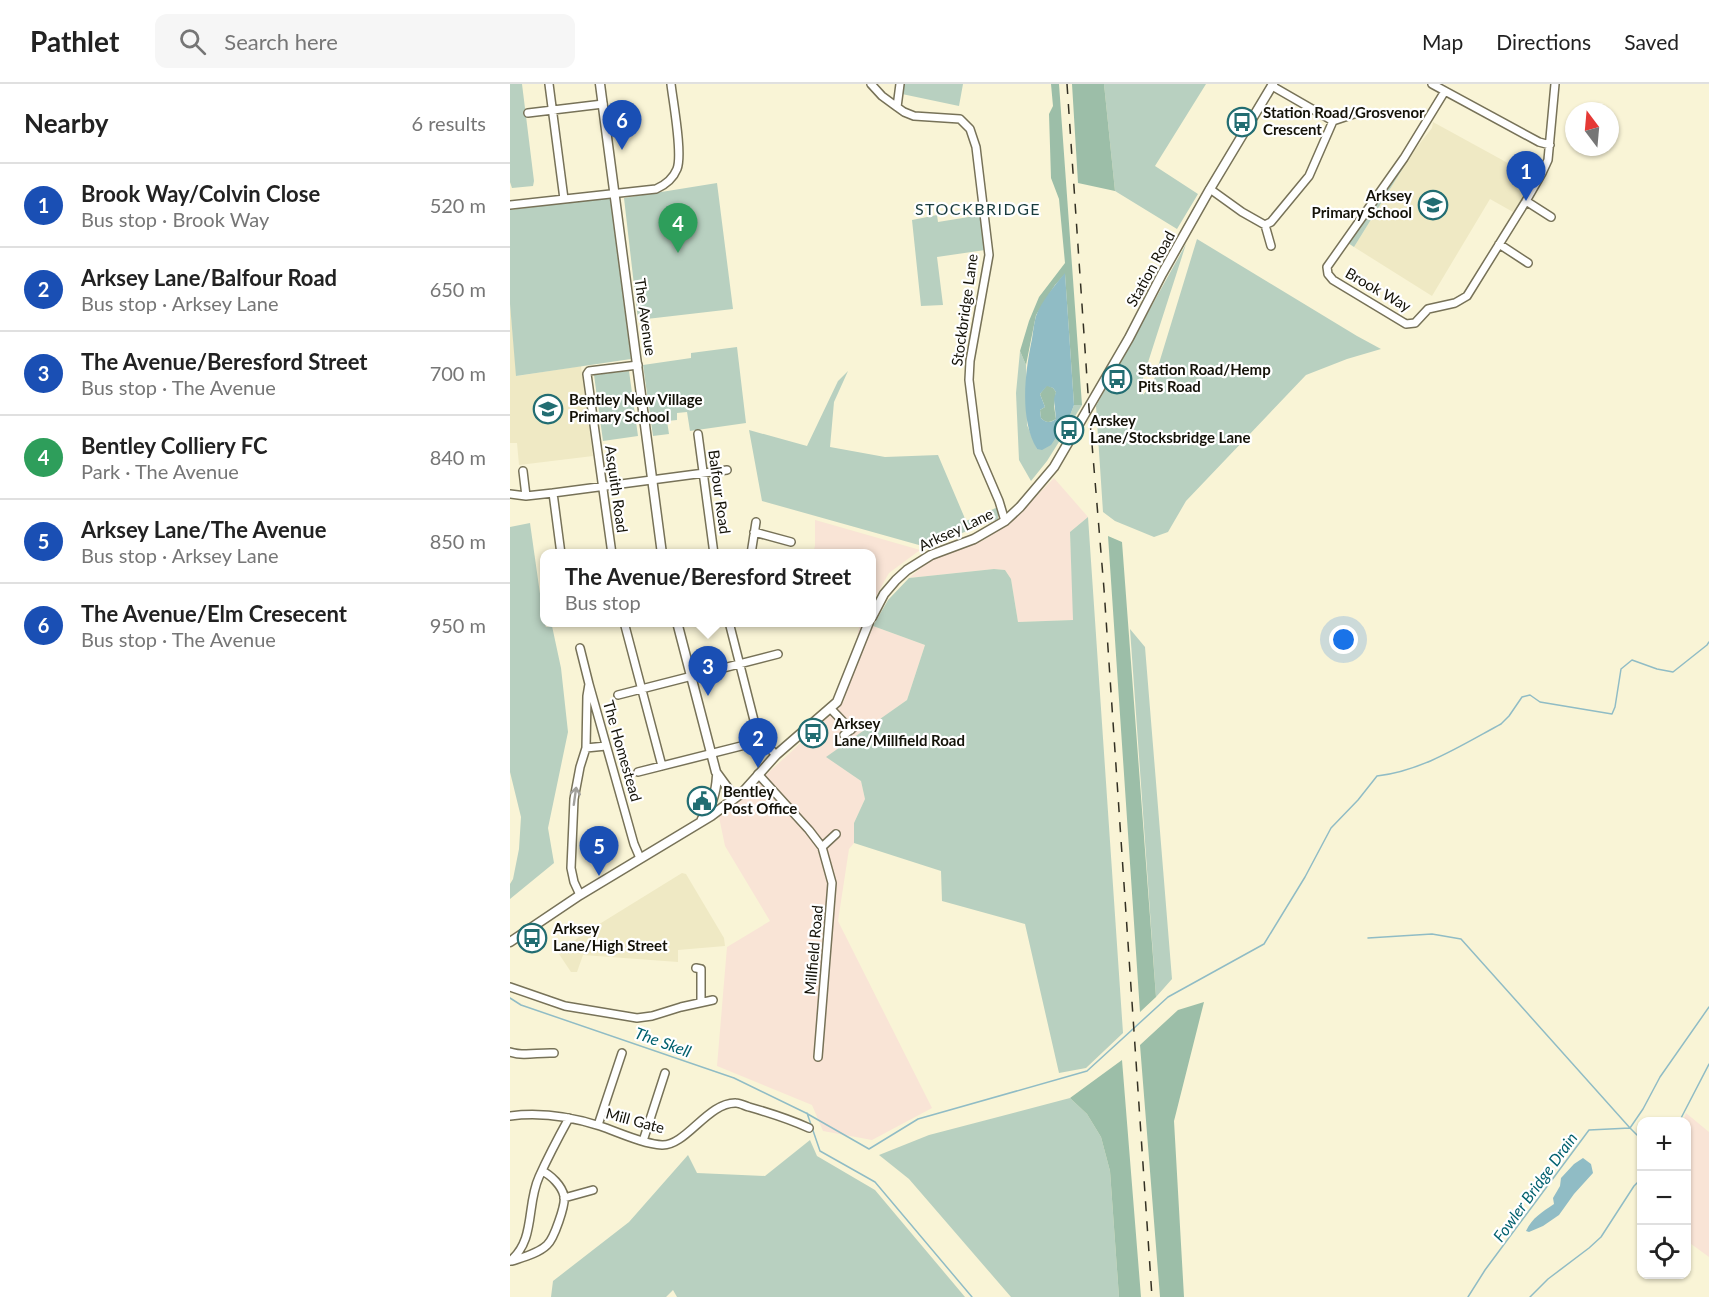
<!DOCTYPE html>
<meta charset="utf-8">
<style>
:root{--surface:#fff;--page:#f6f6f6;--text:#222;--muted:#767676;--line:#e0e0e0;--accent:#b45309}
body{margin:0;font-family:Lato,sans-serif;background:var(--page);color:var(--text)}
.controls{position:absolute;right:18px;bottom:18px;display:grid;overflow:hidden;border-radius:12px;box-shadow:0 2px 4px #0004}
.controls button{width:54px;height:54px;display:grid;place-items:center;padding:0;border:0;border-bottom:2px solid var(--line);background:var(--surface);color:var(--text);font:30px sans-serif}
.compass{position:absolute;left:1055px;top:18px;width:54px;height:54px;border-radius:50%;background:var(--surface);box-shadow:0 2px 4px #0004;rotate:344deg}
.you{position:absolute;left:834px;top:556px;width:21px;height:21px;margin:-15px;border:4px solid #fff;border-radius:50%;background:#1a73e8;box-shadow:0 0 0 9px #1a73e833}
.badge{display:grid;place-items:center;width:39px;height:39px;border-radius:50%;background:var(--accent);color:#fff;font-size:20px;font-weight:700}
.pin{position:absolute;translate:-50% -50px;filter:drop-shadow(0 2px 3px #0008)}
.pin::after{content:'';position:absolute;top:32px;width:21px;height:18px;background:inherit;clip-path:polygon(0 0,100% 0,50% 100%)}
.popup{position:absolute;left:30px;top:465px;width:336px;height:78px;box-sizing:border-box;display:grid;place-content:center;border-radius:12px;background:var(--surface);filter:drop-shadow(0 2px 4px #0005);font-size:20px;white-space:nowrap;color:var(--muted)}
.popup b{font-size:22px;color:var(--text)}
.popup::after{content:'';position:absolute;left:50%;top:100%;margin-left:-12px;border:12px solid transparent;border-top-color:var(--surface)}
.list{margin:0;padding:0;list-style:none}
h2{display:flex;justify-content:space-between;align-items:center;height:78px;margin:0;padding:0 24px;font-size:26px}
h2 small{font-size:20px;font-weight:400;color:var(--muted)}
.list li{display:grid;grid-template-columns:39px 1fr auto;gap:18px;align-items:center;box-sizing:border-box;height:84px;padding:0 24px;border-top:2px solid var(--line)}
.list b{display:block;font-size:22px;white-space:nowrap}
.list p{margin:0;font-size:20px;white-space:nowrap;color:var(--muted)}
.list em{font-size:20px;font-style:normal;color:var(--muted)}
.icon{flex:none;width:33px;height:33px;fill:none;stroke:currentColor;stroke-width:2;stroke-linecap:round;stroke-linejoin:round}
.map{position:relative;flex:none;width:1199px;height:1213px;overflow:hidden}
header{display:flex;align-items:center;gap:36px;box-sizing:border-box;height:84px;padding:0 30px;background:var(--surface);border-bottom:2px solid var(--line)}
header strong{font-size:28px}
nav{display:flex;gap:33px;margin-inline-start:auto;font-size:21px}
.search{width:420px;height:54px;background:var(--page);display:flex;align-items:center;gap:15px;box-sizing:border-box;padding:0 21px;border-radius:12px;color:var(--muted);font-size:22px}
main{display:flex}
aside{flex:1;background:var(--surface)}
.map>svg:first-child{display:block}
.built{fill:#efe9c4}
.industrial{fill:#f9e4d6}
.green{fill:#b8d0c0}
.forest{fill:#9cbea8}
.water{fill:#90bcc5;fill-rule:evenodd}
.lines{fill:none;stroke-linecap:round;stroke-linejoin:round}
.stream{stroke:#90bcc5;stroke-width:1.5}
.minor-casing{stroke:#777258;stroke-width:10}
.tertiary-casing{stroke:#777258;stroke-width:11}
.minor{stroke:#fff;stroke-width:7}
.tertiary{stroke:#fff;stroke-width:8}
.rail{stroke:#333023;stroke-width:1.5;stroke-dasharray:10 10;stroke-linecap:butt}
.oneway{stroke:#a1a09c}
.labels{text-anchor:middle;stroke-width:4.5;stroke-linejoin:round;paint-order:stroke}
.poi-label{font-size:15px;font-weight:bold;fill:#141208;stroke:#fff;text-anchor:start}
.street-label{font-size:15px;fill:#141208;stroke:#fff}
.neighbourhood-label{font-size:16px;letter-spacing:1.5px;fill:#183b3d;stroke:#fff}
.water-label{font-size:16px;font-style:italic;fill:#00606e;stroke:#fff}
</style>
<header>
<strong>Pathlet</strong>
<div class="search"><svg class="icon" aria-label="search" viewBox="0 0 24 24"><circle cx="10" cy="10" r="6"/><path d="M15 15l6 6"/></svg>Search here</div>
<nav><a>Map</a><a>Directions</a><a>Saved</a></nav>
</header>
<main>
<aside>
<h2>Nearby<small>6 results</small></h2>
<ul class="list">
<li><span class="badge" style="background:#1a4fb4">1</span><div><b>Brook Way/Colvin Close</b><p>Bus stop · Brook Way</p></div><em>520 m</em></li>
<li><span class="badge" style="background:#1a4fb4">2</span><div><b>Arksey Lane/Balfour Road</b><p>Bus stop · Arksey Lane</p></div><em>650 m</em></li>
<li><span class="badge" style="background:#1a4fb4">3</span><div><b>The Avenue/Beresford Street</b><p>Bus stop · The Avenue</p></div><em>700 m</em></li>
<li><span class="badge" style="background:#2e9e5b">4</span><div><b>Bentley Colliery FC</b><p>Park · The Avenue</p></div><em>840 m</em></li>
<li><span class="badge" style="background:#1a4fb4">5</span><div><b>Arksey Lane/The Avenue</b><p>Bus stop · Arksey Lane</p></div><em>850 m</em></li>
<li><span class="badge" style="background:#1a4fb4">6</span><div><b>The Avenue/Elm Cresecent</b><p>Bus stop · The Avenue</p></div><em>950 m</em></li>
</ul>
</aside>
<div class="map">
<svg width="1199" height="1213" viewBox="0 0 1199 1213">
<rect width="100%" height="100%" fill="#f9f4d6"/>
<path class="built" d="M 923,38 L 1025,94 L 1003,128 L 980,115 L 922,212 L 844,163 L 903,68 L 922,44 Z
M 0,220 L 7,292 L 71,282 L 83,372 L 9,381 L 7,359 L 0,359 Z
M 172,789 L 176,790 L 214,854 L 215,862 L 168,866 L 168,878 L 73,871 L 67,888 L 61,888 L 49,870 L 70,852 Z"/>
<path class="industrial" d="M 544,394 L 578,433 L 560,448 L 564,536 L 508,538 L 501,495 L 495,486 L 484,485 L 399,494 L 419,477 L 474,456 L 504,435 Z
M 305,436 L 410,466 L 379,489 L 362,519 L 362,470 L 303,469 L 305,462 Z
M 362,533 L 363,542 L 415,561 L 397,616 L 317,673 L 351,697 L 355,715 L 344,739 L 344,759 L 339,765 L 328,837 L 422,1024 L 362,1056 L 313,1047 L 302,1021 L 207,982 L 217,863 L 260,837 L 215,762 L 209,733 L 281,668 L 334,617 L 350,539 L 362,538 Z
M 1176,1029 L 1199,1048 L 1199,1173 L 1177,1157 L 1176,1038 L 1173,1037 Z"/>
<path class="green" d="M 0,0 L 12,0 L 24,97 L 23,102 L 2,104 L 0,98 Z
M 393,0 L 453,0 L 449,22 L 392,10 Z
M 594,0 L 696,0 L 645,82 L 688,110 L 667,145 L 605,107 Z
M 903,68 L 844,163 L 838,159 Z
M 207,99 L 223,225 L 128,236 L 114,114 Z
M 100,113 L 121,275 L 6,292 L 0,220 L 0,126 Z
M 427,131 L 428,138 L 471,131 L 475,166 L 427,173 L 433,221 L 411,222 L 402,136 Z
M 687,155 L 847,252 L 871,265 L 837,275 L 796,291 L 676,417 L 658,448 L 644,453 L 605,437 L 593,428 L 586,322 L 676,160 L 633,294 L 633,311 L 643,299 Z
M 227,263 L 236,339 L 180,347 L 177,328 L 167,329 L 167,336 L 157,337 L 159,350 L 143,352 L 133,281 L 181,274 L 181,269 Z
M 510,267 L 516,281 L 517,341 L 527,365 L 559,334 L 564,321 L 572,321 L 537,377 L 521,397 L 509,376 L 506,309 Z
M 119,287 L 128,352 L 93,357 L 84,291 Z
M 338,287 L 324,318 L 320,363 L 375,373 L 428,371 L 456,437 L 488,423 L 488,435 L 416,463 L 252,417 L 239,346 L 297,362 L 328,297 Z
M 578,433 L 613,949 L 576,984 L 549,989 L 515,840 L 432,817 L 431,787 L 344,759 L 344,739 L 355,715 L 351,697 L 316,673 L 397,616 L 415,561 L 363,542 L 378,516 L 399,494 L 484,485 L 495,486 L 501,495 L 508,538 L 563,536 L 560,448 Z
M 20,439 L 34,538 L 36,543 L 42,542 L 51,584 L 58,648 L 38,744 L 44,779 L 0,815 L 0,800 L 3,795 L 9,765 L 11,733 L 0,688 L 0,443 Z
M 620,545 L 635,563 L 662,895 L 646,913 Z
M 560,1014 L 577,1030 L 591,1053 L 600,1087 L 609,1213 L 501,1213 L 399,1095 L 369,1071 L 419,1051 Z
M 300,1056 L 307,1072 L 365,1106 L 455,1213 L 167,1213 L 163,1206 L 156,1213 L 41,1213 L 43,1197 L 119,1138 L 178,1071 L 187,1089 L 255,1092 Z"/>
<path class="forest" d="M 541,0 L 549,0 L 572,321 L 564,321 L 555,190 L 545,201 L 526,231 L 516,281 L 510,267 L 519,237 L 529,213 L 555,179 L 549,115 L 541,94 L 539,30 L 543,22 Z
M 562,0 L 594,0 L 605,107 L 568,99 Z
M 537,301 L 543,304 L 546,308 L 544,322 L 546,335 C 539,339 536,339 531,334 L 530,326 L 535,323 L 530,310 Z
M 598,452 L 612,458 L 646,913 L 630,928 Z
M 694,918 L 664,1037 L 674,1213 L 650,1213 L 630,961 L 668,926 Z
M 612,976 L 631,1213 L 609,1213 L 600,1087 L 591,1053 L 577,1030 L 560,1014 Z"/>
<path class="water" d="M 555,189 L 564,321 L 559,334 L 541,361 L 532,366 L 527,365 C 509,335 515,288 522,255 C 523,248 524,239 526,232 C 531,218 545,201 555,189 ZM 537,302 L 543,304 L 546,308 L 544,315 L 546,335 C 540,339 536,339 531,334 L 530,326 L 535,323 L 530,310 Z
M 1073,1074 L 1081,1080 L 1083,1089 L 1064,1110 L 1049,1131 L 1033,1142 L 1019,1148 L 1016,1147 C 1022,1134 1032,1128 1044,1120 L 1043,1114 L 1050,1102 L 1051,1094 L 1064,1080 Z"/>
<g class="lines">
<path class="stream" d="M 858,854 L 922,850 L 951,855 L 1120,1044 L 1133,1025 L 1150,993 L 1199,923
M 0,914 L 11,921 L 224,994 L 296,1029 L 359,1065 L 408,1035 L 577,987 L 658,913 L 754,860 L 795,793 L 821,744 L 848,716 L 867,692 C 912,687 952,661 991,640 L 999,632 L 1012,613 L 1020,611 L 1030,618 L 1102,630 L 1105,623 L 1111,585 L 1122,576 L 1147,585 L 1163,588 L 1197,561 L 1199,558
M 297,1029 L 310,1067 L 365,1098 L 462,1213
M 1169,1038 L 1199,980
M 958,1213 L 975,1186 L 1079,1046 L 1120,1044 L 1127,1051
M 1020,1213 L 1038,1195 L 1079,1164 L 1091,1153 L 1124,1102 L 1132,1094"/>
<g class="minor-casing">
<path id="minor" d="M 39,0 L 54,115
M 361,0 L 372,12 L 387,23
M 390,0 L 387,23 L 394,28 L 404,32 L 450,35 L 460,45 L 466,63 L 479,171 L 460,277 L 459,296 L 468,368 L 489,417 L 495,437
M 922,0 L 1029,58 L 1040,61
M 935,7 L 894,74 L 817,183 L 818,190 L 823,196 L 896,240 L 905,239 L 918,225 L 945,219 L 957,212 L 1016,117 L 1032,89 L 1038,76 L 1045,0
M 18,29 L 93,20
M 823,37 L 844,30
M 700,105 L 732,128 L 755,141 L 761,138 L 799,92 L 823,37 L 762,2
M 1016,117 L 1041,133
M 0,121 L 146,105 C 155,101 163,95 167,85 C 173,70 163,18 161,0
M 755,141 L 761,162
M 989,160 L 1018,179
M 188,350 L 204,470
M 13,387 L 16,412
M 43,409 L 51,470
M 0,410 L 16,412 L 43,409 L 217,386
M 244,448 L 281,458
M 102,470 L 77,290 L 79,287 L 128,281
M 241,470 L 246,438
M 114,538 L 152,682
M 219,538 L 248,652 L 266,671
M 70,564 L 79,600
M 108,611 L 268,570
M 320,624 L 341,646
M 334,651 L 348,640
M 76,664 L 96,662
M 128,688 L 251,657
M 248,690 L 299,746 L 312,763 L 322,799 L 308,973
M 312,763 L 326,750
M 70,811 L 64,798 L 61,784 L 64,715 L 70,683 L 76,664 L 77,612 L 79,600 L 124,760 L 130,774
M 186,884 L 191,885 L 191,918
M 0,903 L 55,922 L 127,934 L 142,932 L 171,923 L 203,916
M 0,968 C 15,973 28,968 44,969
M 0,1032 C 30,1028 62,1033 90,1042 C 108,1048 133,1060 152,1061 C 176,1062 198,1018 226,1019 C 230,1019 235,1022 239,1023 C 260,1029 279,1035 299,1044
M 88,1041 L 112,969
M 133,1057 L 155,989
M 54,1114 L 83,1106
M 0,1177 C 26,1156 16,1121 29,1093 C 38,1073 48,1054 59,1034
M 2,1177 C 14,1173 29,1169 37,1161 C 44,1155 56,1120 54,1112 C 52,1102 41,1091 32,1087"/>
</g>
<g class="tertiary-casing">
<path id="tertiary" d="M 90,0 L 152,470
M 362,533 L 374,510 L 386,496 L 397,486 L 421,471 L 464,455 L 495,437 L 510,423 L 544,383 L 619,254 L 652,190 L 700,105 L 763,0
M 167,538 L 206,688 L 225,714
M 192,735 C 202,721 206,709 207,692
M 0,858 L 70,811 L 201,732 L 233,708 L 266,671 L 327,618 L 359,538"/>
</g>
<use href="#minor" class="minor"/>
<use href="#tertiary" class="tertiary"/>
<path class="rail" d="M 557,0 L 579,324 L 594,505 L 642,1213"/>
</g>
<defs><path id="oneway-shaft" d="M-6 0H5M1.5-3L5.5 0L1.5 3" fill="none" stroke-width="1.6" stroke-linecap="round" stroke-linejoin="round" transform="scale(1.5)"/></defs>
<use class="oneway" href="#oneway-shaft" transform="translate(65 712) rotate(-82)"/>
<defs>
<g id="bus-ring" transform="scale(1.5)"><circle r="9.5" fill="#fff" stroke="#226d72" stroke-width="1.5"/><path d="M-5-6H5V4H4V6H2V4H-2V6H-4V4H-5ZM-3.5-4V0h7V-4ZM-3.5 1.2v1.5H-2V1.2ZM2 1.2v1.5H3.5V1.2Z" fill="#226d72"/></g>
<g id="school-ring" transform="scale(1.5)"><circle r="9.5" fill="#fff" stroke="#226d72" stroke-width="1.5"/><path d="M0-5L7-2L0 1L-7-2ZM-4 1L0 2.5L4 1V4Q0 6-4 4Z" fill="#226d72"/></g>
<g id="civic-ring" transform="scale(1.5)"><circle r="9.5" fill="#fff" stroke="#226d72" stroke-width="1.5"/><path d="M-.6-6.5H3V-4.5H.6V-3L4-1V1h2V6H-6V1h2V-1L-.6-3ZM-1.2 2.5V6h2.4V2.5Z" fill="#226d72"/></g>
</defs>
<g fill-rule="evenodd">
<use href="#bus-ring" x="732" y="38"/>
<use href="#school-ring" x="923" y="121"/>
<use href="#bus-ring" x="607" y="295"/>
<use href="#school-ring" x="38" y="325"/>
<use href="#bus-ring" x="559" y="346"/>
<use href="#bus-ring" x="303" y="649"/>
<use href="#civic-ring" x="192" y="717"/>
<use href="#bus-ring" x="22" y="854"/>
</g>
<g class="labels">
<g class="poi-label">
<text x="753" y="34">Station Road/Grosvenor<tspan x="753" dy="17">Crescent</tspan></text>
<text x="902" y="117" text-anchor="end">Arksey<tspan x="902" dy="17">Primary School</tspan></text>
<text x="628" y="291">Station Road/Hemp<tspan x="628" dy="17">Pits Road</tspan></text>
<text x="59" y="321">Bentley New Village<tspan x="59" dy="17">Primary School</tspan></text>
<text x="580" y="342">Arskey<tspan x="580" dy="17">Lane/Stocksbridge Lane</tspan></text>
<text x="324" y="645">Arksey<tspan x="324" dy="17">Lane/Millfield Road</tspan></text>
<text x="213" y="713">Bentley<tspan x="213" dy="17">Post Office</tspan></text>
<text x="43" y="850">Arksey<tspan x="43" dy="17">Lane/High Street</tspan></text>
</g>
<g class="street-label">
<text transform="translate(641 185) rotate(-61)" y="5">Station Road</text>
<text transform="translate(868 206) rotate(30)" y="5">Brook Way</text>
<text transform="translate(455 226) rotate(-82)" y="5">Stockbridge Lane</text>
<text transform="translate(135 233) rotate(82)" y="5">The Avenue</text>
<text transform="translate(106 405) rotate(82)" y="5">Asquith Road</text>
<text transform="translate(209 408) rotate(82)" y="5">Balfour Road</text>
<text transform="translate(446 446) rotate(-25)" y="5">Arksey Lane</text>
<text transform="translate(112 667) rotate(74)" y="5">The Homestead</text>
<text transform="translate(304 866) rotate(-85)" y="5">Millfield Road</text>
<text transform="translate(125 1037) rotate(15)" y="5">Mill Gate</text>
</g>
<g class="neighbourhood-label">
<text x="468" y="131">STOCKBRIDGE</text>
</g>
<g class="water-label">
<text transform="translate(153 958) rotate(20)" y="6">The Skell</text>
<text transform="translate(1025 1103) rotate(-54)" y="6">Fowler Bridge Drain</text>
</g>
</g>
</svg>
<div class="controls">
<button>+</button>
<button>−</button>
<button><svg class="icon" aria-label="locate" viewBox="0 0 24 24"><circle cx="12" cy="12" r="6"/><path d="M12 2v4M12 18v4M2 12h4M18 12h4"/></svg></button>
</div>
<svg class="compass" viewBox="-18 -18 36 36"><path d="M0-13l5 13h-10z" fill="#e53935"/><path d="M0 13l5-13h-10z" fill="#767676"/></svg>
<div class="you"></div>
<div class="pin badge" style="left:1016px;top:117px;background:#1a4fb4">1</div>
<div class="pin badge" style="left:248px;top:684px;background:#1a4fb4">2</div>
<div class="pin badge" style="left:198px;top:612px;background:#1a4fb4">3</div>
<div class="popup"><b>The Avenue/Beresford Street</b>Bus stop</div>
<div class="pin badge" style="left:168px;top:169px;background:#2e9e5b">4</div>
<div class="pin badge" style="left:89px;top:792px;background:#1a4fb4">5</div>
<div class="pin badge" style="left:112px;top:66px;background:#1a4fb4">6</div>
</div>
</main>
